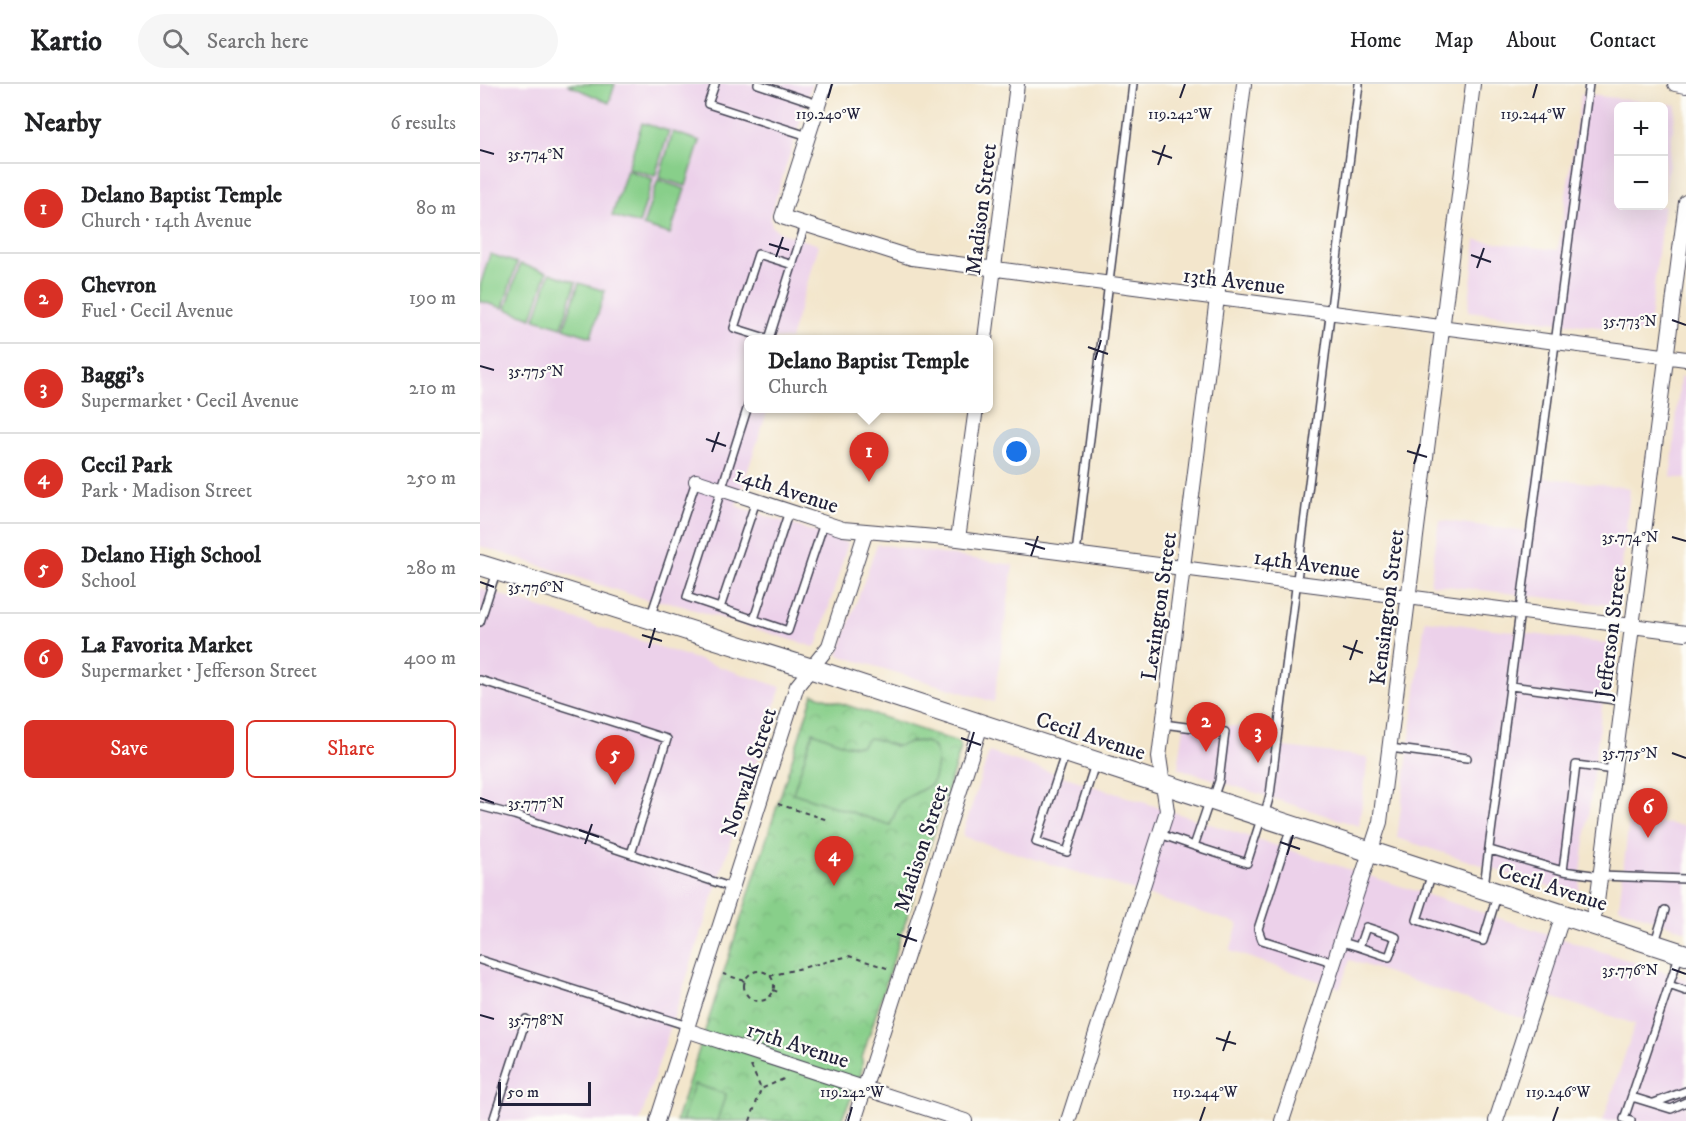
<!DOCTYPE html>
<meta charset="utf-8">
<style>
:root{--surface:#fff;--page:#f6f6f6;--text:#202124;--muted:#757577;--line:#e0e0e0;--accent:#d93025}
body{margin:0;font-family:"IM FELL DW Pica",serif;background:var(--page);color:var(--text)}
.controls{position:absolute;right:18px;top:18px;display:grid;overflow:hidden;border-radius:9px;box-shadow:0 6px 24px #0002}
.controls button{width:54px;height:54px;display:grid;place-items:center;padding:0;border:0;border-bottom:2px solid var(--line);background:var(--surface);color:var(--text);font:30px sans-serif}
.scale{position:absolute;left:18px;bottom:15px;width:93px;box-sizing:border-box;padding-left:6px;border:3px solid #22223b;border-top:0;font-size:16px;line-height:21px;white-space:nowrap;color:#22223b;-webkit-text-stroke:4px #fdfcf7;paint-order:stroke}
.you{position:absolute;left:537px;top:368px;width:21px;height:21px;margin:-15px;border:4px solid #fff;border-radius:50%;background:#1a73e8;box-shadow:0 0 0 9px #1a73e833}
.badge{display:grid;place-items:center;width:39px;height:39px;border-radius:50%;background:var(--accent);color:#fff;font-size:20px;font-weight:700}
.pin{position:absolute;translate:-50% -50px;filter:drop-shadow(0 2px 3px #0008)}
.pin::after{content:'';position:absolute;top:32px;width:21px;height:18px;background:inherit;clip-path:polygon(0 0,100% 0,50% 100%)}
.popup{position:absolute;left:264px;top:251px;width:249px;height:78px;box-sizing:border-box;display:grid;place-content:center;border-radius:9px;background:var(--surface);filter:drop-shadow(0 2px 4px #0005);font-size:20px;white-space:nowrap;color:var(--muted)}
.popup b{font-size:22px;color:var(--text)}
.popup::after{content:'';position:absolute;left:50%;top:100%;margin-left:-12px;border:12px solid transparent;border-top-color:var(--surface)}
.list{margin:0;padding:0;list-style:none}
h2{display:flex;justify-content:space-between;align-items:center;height:78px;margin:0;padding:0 24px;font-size:26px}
h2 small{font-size:20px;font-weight:400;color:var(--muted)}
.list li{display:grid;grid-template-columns:39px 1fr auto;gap:18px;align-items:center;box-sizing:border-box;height:90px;padding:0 24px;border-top:2px solid var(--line)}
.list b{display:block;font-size:22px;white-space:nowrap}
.list p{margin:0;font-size:20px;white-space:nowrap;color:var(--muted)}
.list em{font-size:20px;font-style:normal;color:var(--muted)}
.actions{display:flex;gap:12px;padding:18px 24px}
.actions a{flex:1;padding:14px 0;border:2px solid var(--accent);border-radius:9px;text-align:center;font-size:21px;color:var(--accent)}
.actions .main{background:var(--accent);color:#fff}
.icon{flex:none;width:33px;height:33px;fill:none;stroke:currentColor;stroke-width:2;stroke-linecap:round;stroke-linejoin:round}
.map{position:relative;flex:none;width:1206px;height:1037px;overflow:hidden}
header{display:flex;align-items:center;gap:36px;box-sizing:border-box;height:84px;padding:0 30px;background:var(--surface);border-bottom:2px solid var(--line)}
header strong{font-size:28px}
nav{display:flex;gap:33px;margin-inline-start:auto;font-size:21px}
.search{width:420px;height:54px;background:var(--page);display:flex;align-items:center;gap:15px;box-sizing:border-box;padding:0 21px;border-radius:33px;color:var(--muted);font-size:22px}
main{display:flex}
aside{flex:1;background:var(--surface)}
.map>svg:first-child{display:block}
.built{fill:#ecd1ea;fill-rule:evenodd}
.park{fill:url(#park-crowns);stroke:#557862;stroke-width:1.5}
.pitch{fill:#88cf8a;stroke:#557862;stroke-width:1.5}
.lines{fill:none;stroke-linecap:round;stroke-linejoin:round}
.service-casing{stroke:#413f51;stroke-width:10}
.minor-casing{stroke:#413f51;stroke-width:16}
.secondary-casing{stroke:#413f51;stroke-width:22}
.path{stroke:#413f51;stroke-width:2;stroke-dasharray:4.5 4.5;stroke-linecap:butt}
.service{stroke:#fff;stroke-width:7}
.minor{stroke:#fff;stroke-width:14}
.secondary{stroke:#fff;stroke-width:20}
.ticks{fill:none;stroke:#22223b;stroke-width:2}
.labels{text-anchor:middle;stroke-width:4.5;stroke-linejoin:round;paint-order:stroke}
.street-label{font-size:22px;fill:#22223b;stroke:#fdfcf7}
.ticks-label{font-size:15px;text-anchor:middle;fill:#22223b;stroke:#fdfcf7;stroke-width:4.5;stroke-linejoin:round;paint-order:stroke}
</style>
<header>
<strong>Kartio</strong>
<div class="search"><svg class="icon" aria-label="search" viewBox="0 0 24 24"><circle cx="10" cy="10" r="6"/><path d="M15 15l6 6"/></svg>Search here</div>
<nav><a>Home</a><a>Map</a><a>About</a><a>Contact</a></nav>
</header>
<main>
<aside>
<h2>Nearby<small>6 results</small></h2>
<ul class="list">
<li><span class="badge">1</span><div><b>Delano Baptist Temple</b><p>Church · 14th Avenue</p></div><em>80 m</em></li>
<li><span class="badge">2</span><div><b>Chevron</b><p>Fuel · Cecil Avenue</p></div><em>190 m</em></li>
<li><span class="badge">3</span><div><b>Baggi's</b><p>Supermarket · Cecil Avenue</p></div><em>210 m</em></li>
<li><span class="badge">4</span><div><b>Cecil Park</b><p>Park · Madison Street</p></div><em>250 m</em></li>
<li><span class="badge">5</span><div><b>Delano High School</b><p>School</p></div><em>280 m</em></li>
<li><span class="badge">6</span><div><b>La Favorita Market</b><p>Supermarket · Jefferson Street</p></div><em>400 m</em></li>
</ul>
<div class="actions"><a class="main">Save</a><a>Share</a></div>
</aside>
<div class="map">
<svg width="1206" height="1037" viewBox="0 0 1206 1037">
<defs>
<pattern id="park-crowns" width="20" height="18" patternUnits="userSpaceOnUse" patternTransform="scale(1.5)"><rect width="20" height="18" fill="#88cf8a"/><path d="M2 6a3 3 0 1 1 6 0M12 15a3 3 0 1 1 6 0" fill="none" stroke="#75b178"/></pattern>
</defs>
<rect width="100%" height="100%" fill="#fdfcf7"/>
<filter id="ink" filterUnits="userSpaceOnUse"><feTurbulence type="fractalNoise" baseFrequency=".0167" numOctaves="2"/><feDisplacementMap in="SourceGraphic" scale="12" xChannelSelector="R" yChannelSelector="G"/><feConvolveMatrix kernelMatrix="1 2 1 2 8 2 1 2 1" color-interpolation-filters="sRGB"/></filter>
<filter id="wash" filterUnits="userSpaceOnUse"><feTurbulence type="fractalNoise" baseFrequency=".008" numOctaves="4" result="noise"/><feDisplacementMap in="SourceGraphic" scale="24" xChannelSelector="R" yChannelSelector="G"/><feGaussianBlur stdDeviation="1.35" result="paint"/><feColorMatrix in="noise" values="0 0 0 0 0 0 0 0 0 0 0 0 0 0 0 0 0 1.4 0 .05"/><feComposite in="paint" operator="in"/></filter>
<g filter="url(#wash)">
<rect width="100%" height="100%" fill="#f3e6cc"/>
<path class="built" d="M 0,0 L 332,0 L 290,133 L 292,142 L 301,149 L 339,161 L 310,255 L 269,255 L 269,324 L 288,325 L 256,422 L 368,459 L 338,559 L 334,563 L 189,518 L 167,516 L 0,462 Z
M 1101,10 L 1196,21 L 1169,244 L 1159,248 L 988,227 L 996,156 L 1078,166 ZM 1138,22 L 1184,22 L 1184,122 L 1138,122 Z
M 1200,293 L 1206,294 L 1206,395 L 1191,393 Z
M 1053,392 L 1150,404 L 1138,522 L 950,500 L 959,436 L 1048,448 Z
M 397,460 L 533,481 L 514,618 L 358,571 Z
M 0,504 L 301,603 L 160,1037 L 0,1037 Z
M 945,536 L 1130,560 L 1098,812 L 917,754 Z
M 705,636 L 798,648 L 796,662 L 888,673 L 879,742 L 698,684 Z
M 509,668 L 1206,895 L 1206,1037 L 1123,1037 L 1155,940 L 1059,909 L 1050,937 L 870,876 L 860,904 L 750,867 L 758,840 L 482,752 Z
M 1149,735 L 1206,742 L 1206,847 L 1139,823 Z"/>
<path class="park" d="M 333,610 L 478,658 L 481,664 L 382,974 C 385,995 367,1019 361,1037 L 196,1037 Z"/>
<path class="pitch" d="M 87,0 L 135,0 L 129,19 Z
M 162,39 L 189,47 L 175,92 L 148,84 Z
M 193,48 L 220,57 L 206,102 L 179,94 Z
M 147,86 L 173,95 L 159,140 L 132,132 Z
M 178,96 L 205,105 L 190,150 L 163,142 Z
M 10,170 L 37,179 L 23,224 L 0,217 L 0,202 Z
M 40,180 L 67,188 L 52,234 L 26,225 Z
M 70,189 L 96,198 L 82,243 L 55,235 Z
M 99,199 L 125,207 L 111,253 L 84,244 Z
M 333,648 L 366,661 L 381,662 L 389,654 C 399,655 408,661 417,662 C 422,662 426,659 431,658 C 463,653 459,679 452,700 L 420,718 L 410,741 L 313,709 Z
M 214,1000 L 246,1010 L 237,1037 L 202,1037 Z"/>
</g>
<g filter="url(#ink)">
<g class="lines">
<g class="service-casing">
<path id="service" d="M 235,0 L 228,20 L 328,52
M 278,0 L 338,20
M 289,255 L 254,244 L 278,170 L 313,181
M 289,255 L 325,141
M 269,319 L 207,513 L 308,547 L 344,439
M 596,470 L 653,0
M 240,524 L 276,417
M 171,531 L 216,397
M 274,535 L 309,427
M 0,538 L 16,488
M 0,596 L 187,655 L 151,770
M 1031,602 L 1142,617
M 683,640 L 745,648 L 739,697 L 733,714
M 910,664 L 987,674
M 585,670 L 556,758 L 587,768 L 615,680
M 1134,686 L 1096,681 L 1083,787 L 1120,792 L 1206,795
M 729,718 L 714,762 L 767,779 L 781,735
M 0,722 L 34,731 L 253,804
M 784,732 L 790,711 L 879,0
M 811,743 L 778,845 L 782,856 L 852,878
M 680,750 L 714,762
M 1010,766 L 1083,787
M 952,789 L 937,836 L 1003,857 L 1017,812
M 1004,802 L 1109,0
M 886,843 L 916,853 L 909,873 L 879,863 Z
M 859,857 L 879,863
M 1175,858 L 1185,826
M 0,876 L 208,942
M 1189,901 L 1206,907
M 1152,1013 L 1191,1025 L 1206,1018
M 1174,1019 L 1206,1007
M 13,1037 L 46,935
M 1151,1037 L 1144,1035 L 1199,872"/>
</g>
<g class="minor-casing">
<path id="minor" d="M 345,0 L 302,133 L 432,174 L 1206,275
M 1195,0 L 1206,2
M 505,255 L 537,0
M 216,397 L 363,445 L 478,455 L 1206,549
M 478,455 L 496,324
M 1111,840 L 1117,818 L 1206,118
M 206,946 L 485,1037
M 177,1037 L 317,602 L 349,562 L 386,447
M 374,1037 L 501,641
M 588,1037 L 687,727 L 679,673 L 764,0
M 802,1037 L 900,738 L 993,0
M 1016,1037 L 1083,831"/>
</g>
<g class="secondary-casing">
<path id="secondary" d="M 0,481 L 332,585 L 1206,871"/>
</g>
<path class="path" d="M 298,720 L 348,736
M264 902a15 15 0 1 1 30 0a15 15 0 1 1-30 0Z
M 243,890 L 265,897
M 290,892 L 369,872 L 410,885
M 293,906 L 301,909
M 271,982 L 281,1005 L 306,994
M 270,1037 L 281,1005"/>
<use href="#service" class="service"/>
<use href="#minor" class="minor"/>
<use href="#secondary" class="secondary"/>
</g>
</g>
<path class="ticks" d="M 348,14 L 352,0M 700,14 L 705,0M 1053,14 L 1057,0M 0,66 L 14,70M 672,67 L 692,74M 678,81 L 685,61M 289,160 L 309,166M 991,171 L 1011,178M 296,173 L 303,153M 997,184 L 1004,164M 1192,236 L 1206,241M 608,263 L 628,270M 615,276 L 621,256M 0,282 L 14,286M 226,355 L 246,362M 927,367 L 947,373M 232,368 L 239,348M 934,380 L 940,360M 1192,453 L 1206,457M 545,459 L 565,465M 551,472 L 558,452M 0,498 L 14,503M 162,551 L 182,557M 863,562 L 883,569M 169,564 L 175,544M 870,576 L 877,556M 481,654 L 501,661M 488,668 L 494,648M 1192,669 L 1206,674M 0,714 L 14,719M 99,746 L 119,753M 800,758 L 820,765M 105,760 L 112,740M 807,771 L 813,751M 417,850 L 437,857M 424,863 L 431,843M 1192,885 L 1206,890M 0,931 L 14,935M 736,954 L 756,960M 743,967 L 750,947M 368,1037 L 372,1023M 720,1037 L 725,1023M 1073,1037 L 1078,1023"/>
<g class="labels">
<g class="street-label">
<text transform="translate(500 125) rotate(-83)" y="8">Madison Street</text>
<text transform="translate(754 196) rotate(7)" y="8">13th Avenue</text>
<text transform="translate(307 405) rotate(18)" y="8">14th Avenue</text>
<text transform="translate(827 479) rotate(8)" y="8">14th Avenue</text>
<text transform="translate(678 522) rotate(-82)" y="8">Lexington Street</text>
<text transform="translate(906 523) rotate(-83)" y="8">Kensington Street</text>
<text transform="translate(1130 548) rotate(-83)" y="8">Jefferson Street</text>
<text transform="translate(611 651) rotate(18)" y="8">Cecil Avenue</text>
<text transform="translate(268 688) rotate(-72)" y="8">Norwalk Street</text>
<text transform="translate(440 764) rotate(-72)" y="8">Madison Street</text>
<text transform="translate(1073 802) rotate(18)" y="8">Cecil Avenue</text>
<text transform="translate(318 960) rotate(18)" y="8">17th Avenue</text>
</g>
</g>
<g class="ticks-label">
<text x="348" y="35">119.240°W</text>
<text x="700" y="35">119.242°W</text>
<text x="1053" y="35">119.244°W</text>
<text x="56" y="75">35.774°N</text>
<text x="1150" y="242">35.773°N</text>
<text x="56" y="292">35.775°N</text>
<text x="1150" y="458">35.774°N</text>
<text x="56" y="508">35.776°N</text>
<text x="1150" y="674">35.775°N</text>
<text x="56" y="724">35.777°N</text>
<text x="1150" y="891">35.776°N</text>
<text x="56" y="941">35.778°N</text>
<text x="725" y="1013">119.244°W</text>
<text x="372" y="1013">119.242°W</text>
<text x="1078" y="1013">119.246°W</text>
</g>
</svg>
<div class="controls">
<button>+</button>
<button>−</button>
</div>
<div class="scale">50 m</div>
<div class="you"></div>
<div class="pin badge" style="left:389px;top:398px">1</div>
<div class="popup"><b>Delano Baptist Temple</b>Church</div>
<div class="pin badge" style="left:726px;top:668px">2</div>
<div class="pin badge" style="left:778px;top:679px">3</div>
<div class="pin badge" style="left:354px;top:802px">4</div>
<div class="pin badge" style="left:135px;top:701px">5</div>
<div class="pin badge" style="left:1168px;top:754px">6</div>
</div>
</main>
